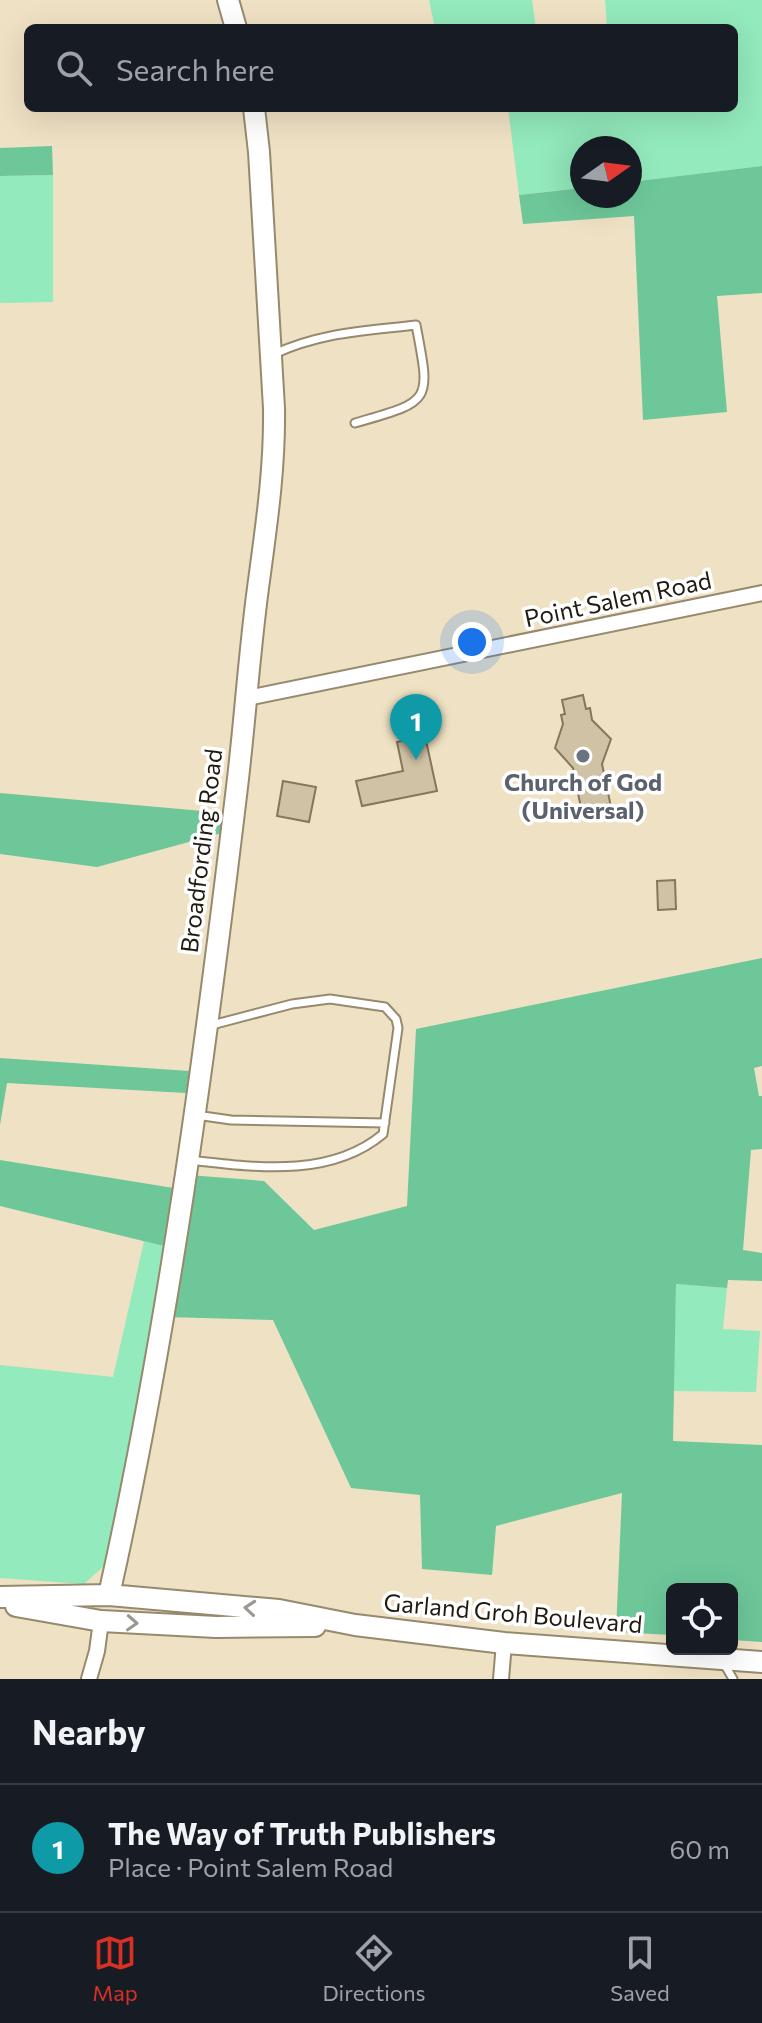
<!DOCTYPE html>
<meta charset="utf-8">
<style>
:root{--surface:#171b24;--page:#242831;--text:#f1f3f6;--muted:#9ea1a6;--line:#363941;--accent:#d93025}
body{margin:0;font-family:Commissioner,sans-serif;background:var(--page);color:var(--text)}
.controls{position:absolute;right:24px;bottom:24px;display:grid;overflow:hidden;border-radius:12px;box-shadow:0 8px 32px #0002}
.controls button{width:72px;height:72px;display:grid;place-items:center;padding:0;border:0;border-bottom:2px solid var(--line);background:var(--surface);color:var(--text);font:40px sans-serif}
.compass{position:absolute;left:570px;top:136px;width:72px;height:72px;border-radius:50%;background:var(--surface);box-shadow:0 8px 32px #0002;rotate:76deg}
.you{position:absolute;left:472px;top:642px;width:28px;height:28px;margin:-20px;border:6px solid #fff;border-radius:50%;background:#1a73e8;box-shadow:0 0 0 12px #1a73e833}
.badge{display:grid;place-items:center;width:52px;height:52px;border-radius:50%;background:var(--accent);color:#fff;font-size:26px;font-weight:700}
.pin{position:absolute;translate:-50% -66px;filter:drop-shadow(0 2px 4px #0008)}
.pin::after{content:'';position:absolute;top:42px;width:28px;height:24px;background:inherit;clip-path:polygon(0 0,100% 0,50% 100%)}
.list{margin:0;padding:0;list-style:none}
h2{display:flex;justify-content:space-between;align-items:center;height:104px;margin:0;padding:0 32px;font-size:34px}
h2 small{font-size:26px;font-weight:400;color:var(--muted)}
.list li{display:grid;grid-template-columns:52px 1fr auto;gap:24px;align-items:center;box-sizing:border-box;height:128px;padding:0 32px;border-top:2px solid var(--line)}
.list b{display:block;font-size:30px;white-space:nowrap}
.list p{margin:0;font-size:26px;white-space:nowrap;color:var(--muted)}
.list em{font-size:26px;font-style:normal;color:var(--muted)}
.icon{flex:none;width:44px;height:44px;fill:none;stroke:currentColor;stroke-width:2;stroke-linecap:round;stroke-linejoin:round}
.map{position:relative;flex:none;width:762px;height:1679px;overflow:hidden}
.search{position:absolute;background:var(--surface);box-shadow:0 8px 32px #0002;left:24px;right:24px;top:24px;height:88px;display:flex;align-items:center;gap:20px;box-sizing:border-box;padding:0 28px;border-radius:12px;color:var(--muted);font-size:30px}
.sheet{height:232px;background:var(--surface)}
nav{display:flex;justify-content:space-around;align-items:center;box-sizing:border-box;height:112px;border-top:2px solid var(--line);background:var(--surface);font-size:22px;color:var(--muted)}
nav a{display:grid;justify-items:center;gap:4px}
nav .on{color:var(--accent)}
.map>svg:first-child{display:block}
.green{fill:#93eabc}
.forest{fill:#6dc799}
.building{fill:#d0c2a5;stroke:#83775c;stroke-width:2}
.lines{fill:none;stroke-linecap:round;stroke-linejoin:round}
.lane-casing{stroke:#96896e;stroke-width:11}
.street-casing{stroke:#96896e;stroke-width:18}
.secondary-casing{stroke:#96896e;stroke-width:24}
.lane{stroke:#fff;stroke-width:7}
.street{stroke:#fff;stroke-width:14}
.secondary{stroke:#fff;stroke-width:20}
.oneway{stroke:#9b9893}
.worship-dot{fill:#6b7280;stroke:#fff;stroke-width:3}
.labels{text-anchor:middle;stroke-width:7;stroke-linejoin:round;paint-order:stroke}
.street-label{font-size:24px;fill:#201b10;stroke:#fff}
.worship-label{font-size:24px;font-weight:bold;fill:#5b616d;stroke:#fff}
</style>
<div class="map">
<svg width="762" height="1679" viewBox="0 0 762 1679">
<rect width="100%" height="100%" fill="#efe1c3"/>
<path class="green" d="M 429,0 L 532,0 L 536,28 L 435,28 Z
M 605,0 L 762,0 L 762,166 L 630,182 L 630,148 L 582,148 L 582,188 L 519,195 L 508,108 L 734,108 L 734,28 L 607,28 Z
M 53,175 L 53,302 L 0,303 L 0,176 Z
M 144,1241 L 176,1249 L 125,1547 L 84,1584 L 0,1578 L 0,1365 L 113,1377 Z
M 676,1284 L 727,1288 L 723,1329 L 760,1331 L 756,1392 L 673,1391 Z"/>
<path class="forest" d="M 52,146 L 53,175 L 0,176 L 0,148 Z
M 762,166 L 762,293 L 717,296 L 727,412 L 643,420 L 634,216 L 523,224 L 519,195 L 582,188 L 582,196 L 630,196 L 630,182 Z
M 0,793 L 225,813 L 222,833 L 97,867 L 0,854 Z
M 762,958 L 762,1066 L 754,1068 L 759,1096 L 762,1096 L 762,1149 L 751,1150 L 743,1250 L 762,1253 L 762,1281 L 728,1280 L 727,1288 L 676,1284 L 673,1441 L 762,1445 L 762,1642 L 732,1640 L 732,1589 L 672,1589 L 672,1635 L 616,1632 L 622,1493 L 496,1526 L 492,1575 L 422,1569 L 420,1495 L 351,1488 L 273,1320 L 166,1317 L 176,1249 L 0,1206 L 0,1160 L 186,1190 L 189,1175 L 264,1181 L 314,1230 L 407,1206 L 416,1029 Z
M 0,1058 L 189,1071 L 186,1093 L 7,1083 L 0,1125 Z"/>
<path class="building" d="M 583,695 L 586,709 L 590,708 L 592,720 L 611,739 L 602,764 L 611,807 L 582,813 L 573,768 L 555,748 L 563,724 L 561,715 L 565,714 L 562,700 Z
M 425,736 L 437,791 L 362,806 L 356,781 L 403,771 L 397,742 Z
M 283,781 L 316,787 L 309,822 L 277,816 Z
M 675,880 L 676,909 L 658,910 L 657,881 Z"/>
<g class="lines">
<g class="lane-casing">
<path id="lane" d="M 274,354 C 322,332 365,331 416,325 C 431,403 432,401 355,423
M 196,1115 L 231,1120 L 385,1123
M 189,1160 C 254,1167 329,1179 383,1134 L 398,1028 L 396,1019 L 385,1007 L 330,999 L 292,1004 L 208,1026
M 723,1662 L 733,1679"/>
</g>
<g class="street-casing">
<path id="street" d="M 247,698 L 762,593
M 89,1679 L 97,1651 L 101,1621
M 501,1679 L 504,1643"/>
</g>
<g class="secondary-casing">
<path id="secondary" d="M 228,0 L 236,28
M 109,1595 C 168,1331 205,1056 237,787 C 245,721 249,655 258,588 C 266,528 275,469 274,408 L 259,152 L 254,108
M 0,1597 L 109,1595 L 279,1610 L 355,1625 L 504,1643 L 762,1662
M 16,1606 L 101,1621 L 216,1627 L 315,1626"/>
</g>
<use href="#lane" class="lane"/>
<use href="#street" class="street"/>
<use href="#secondary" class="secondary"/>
</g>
<defs><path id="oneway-chevron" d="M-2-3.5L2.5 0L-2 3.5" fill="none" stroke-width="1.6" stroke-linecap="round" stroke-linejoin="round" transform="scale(2)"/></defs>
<g class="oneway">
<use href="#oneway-chevron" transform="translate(250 1608) rotate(-175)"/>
<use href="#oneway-chevron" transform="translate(132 1623) rotate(3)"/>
</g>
<circle class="worship-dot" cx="583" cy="756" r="8"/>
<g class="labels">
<g class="street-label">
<text transform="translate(618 600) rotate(-12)" y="8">Point Salem Road</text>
<text transform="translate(202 851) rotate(-83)" y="8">Broadfording Road</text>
<text transform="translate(513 1614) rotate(5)" y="8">Garland Groh Boulevard</text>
</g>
<g class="worship-label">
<text x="583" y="791">Church of God<tspan x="583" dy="28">(Universal)</tspan></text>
</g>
</g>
</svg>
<div class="controls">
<button><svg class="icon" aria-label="locate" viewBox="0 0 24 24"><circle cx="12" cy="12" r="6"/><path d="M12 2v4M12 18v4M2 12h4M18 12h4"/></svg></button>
</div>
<svg class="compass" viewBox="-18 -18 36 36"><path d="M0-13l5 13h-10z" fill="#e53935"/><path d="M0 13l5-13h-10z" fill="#9ea1a6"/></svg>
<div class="you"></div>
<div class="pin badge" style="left:416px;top:760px;background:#0f9aa8">1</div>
<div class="search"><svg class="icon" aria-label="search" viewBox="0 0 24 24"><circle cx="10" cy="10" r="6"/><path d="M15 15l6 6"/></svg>Search here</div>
</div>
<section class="sheet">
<h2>Nearby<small></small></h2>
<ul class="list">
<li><span class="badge" style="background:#0f9aa8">1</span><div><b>The Way of Truth Publishers</b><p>Place · Point Salem Road</p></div><em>60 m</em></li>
</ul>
</section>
<nav>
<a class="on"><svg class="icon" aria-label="map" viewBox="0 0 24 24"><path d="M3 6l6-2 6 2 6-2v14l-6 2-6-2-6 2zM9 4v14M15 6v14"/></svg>Map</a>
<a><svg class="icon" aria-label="directions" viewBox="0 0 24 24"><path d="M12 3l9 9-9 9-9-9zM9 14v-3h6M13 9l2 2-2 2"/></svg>Directions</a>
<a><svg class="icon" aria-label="saved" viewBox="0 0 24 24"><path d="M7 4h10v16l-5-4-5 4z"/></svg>Saved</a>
</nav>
